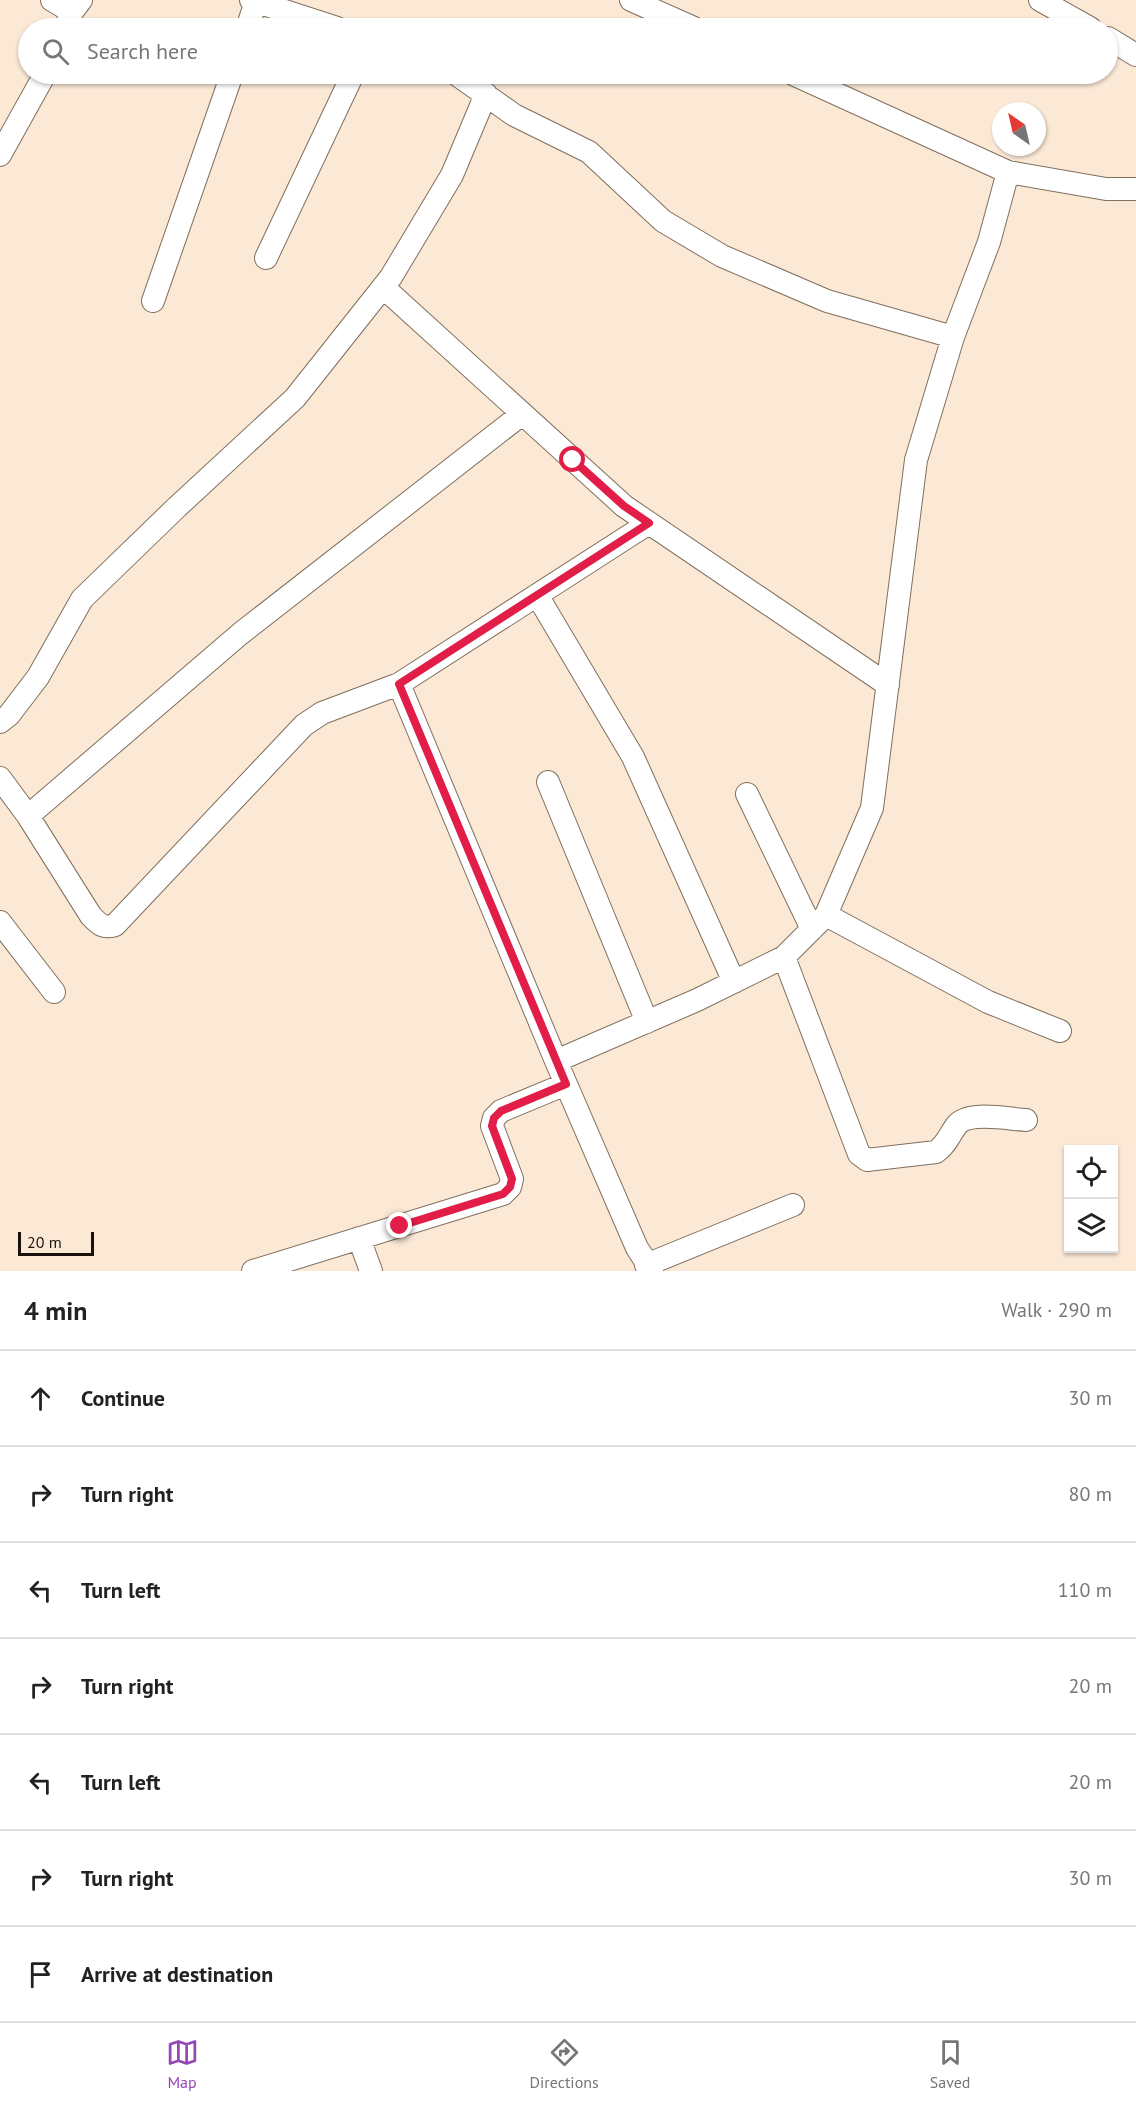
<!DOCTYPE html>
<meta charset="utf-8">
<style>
:root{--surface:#fff;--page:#f2f2f2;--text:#222;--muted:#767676;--line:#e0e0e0;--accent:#9647b7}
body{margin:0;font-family:"PT Sans",sans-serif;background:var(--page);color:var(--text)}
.controls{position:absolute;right:18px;bottom:18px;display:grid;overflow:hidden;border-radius:0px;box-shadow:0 2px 4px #0004}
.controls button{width:54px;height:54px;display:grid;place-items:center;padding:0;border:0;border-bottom:2px solid var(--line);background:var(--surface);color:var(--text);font:30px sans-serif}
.compass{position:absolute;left:992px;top:102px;width:54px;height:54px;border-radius:50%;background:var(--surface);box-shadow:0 2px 4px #0004;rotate:326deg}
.scale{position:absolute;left:18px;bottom:15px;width:76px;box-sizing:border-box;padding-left:6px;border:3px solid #19120c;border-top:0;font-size:16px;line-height:21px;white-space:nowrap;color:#19120c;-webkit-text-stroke:4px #fbe8d5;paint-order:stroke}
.stop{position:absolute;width:18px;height:18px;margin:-14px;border:4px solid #e11d48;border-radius:50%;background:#fff}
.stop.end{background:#e11d48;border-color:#fff;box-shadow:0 2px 6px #0008}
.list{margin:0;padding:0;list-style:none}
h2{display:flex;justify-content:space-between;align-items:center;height:78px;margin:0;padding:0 24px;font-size:26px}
h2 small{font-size:20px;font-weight:400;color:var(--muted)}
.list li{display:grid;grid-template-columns:39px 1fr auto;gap:18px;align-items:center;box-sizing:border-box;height:96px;padding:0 24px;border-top:2px solid var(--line)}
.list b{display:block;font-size:22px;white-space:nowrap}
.list em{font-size:20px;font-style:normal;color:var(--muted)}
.icon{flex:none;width:33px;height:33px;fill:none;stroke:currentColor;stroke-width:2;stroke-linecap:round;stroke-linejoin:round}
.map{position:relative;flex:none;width:1136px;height:1271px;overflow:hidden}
.search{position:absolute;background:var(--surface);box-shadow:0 2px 4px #0004;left:18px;right:18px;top:18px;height:66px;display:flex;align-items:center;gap:15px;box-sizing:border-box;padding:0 21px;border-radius:33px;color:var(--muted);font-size:22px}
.sheet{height:750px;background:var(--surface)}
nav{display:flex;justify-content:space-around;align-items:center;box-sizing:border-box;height:84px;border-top:2px solid var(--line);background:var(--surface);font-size:16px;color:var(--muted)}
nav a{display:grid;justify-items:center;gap:3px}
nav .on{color:var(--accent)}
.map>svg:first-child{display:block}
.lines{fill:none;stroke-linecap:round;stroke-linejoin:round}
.minor-casing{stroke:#7f6f5d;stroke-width:24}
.minor{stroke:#fff;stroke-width:22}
.route{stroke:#e11d48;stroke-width:8}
</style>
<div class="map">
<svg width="1136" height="1271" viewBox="0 0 1136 1271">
<rect width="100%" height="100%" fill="#fbe8d5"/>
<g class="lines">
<g class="minor-casing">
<path id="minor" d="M 52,0 L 72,12
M 251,0 L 337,28
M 631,0 L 694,28
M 1040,0 L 1090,28
M 65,28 L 72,12 L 81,0
M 247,28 L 256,2
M 1108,38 L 1136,55
M 456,74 L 514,115 L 589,152 L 663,221 L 722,256 L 827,301 L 953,337
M 793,74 L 1008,172 L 1106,189 L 1136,189
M 0,155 L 45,74
M 266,258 L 353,74
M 383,287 L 624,506 L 888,685
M 153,301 L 232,74
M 537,595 L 633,757 L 734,982
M 399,684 L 556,1061 L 637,1248 L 652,1271
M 0,722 L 9,715 L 38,677 L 82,599 L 177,507 L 295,398 L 391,277 L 452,175 L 486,94
M 0,778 L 28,816 L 91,916 C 99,924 103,929 115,925 L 304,725 L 322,713 L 399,684 L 649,523
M 548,782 L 647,1022
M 747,794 L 812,929
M 28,816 L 240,634 L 522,414
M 826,915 L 988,1002 L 1060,1031
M 0,922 L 54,992
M 784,957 L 859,1154 L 867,1160 L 936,1152 C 946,1145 949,1136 956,1126 C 967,1110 1008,1119 1026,1120
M 556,1061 L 697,1000 L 784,957 L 826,915 L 872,808 L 916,460 L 953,337 L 989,242 L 1008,172
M 359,1238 L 371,1271
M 646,1265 L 793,1205
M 253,1271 L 503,1194 L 510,1187 L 512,1179 L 492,1126 L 494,1118 L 501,1111 L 566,1084"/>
</g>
<use href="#minor" class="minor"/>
</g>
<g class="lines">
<path class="route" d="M 400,1226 L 503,1194 L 510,1187 L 512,1179 L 492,1126 L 494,1118 L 501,1111 L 566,1084 L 399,684 L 649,523 L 624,506 L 573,460"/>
</g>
</svg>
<div class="controls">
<button><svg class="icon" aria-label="locate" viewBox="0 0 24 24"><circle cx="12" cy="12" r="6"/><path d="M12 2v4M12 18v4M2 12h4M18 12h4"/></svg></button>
<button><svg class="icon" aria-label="layers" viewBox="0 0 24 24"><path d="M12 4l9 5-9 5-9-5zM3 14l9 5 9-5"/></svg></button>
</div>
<svg class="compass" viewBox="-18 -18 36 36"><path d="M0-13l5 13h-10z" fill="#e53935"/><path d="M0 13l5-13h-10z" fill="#767676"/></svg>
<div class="scale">20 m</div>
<div class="stop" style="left:573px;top:460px"></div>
<div class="stop end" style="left:400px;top:1226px"></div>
<div class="search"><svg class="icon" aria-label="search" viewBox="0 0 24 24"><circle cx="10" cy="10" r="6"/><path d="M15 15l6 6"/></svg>Search here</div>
</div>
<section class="sheet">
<h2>4 min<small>Walk · 290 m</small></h2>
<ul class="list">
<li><svg class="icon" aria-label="ahead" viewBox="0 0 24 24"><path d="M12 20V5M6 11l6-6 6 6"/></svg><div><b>Continue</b></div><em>30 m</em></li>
<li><svg class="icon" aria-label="right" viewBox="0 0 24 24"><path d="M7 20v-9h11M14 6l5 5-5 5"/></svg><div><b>Turn right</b></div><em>80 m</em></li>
<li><svg class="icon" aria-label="left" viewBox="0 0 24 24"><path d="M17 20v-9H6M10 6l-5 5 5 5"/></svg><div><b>Turn left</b></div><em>110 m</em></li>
<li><svg class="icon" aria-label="right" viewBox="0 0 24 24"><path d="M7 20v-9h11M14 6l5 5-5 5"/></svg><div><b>Turn right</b></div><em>20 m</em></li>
<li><svg class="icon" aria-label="left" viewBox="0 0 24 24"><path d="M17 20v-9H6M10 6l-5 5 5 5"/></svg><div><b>Turn left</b></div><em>20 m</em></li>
<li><svg class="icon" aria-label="right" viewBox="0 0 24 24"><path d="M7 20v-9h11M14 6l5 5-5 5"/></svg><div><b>Turn right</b></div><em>30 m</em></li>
<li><svg class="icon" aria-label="arrive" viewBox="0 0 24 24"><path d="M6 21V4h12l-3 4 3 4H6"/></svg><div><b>Arrive at destination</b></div></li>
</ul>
</section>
<nav>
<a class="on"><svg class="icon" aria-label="map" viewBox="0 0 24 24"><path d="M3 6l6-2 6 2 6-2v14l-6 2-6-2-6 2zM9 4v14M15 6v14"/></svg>Map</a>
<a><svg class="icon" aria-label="directions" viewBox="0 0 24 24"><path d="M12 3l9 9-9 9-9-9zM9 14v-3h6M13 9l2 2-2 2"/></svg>Directions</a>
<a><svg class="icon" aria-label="saved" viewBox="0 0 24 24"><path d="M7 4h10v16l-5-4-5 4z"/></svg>Saved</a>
</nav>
